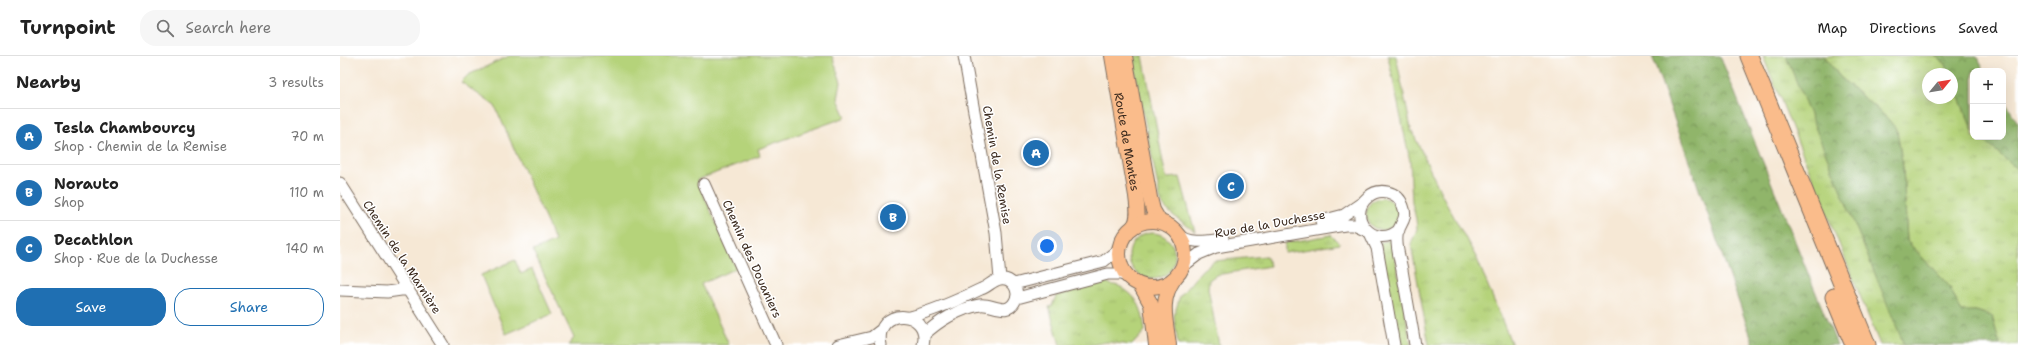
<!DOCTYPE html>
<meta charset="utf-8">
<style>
:root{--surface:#fff;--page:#f6f6f6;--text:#222;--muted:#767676;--line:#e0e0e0;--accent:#1f6fb2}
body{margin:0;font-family:"Shantell Sans",sans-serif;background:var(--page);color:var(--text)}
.controls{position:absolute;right:12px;top:12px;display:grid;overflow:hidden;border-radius:8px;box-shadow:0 4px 16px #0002}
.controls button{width:36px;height:36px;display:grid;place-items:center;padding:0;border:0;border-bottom:1px solid var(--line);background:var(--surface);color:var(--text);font:20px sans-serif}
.compass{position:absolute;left:1582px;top:12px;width:36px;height:36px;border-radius:50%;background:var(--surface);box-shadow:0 4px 16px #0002;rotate:60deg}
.you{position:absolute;left:707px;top:190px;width:14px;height:14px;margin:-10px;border:3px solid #fff;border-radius:50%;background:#1a73e8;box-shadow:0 0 0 6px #1a73e833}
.badge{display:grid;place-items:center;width:26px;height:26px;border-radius:50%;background:var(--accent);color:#fff;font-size:13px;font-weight:700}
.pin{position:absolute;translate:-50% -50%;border:2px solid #fff;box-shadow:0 1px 4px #0006}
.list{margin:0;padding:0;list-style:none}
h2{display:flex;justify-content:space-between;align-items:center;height:52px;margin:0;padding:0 16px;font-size:17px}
h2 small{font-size:13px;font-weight:400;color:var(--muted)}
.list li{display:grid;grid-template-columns:26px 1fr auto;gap:12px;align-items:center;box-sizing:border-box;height:56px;padding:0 16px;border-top:1px solid var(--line)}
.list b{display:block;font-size:15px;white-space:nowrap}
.list p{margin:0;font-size:13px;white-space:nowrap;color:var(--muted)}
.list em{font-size:13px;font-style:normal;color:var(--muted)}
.actions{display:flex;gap:8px;padding:12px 16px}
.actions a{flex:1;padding:9px 0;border:1px solid var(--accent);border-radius:16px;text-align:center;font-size:14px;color:var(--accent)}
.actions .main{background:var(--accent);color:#fff}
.icon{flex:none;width:22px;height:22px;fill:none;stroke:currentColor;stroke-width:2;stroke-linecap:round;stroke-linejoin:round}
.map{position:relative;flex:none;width:1678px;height:289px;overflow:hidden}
header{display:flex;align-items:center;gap:24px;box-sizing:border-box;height:56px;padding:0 20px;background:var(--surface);border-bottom:1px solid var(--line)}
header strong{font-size:19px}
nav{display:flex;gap:22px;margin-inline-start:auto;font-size:14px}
.search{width:280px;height:36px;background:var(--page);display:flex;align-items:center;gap:10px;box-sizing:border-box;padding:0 14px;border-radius:16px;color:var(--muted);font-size:15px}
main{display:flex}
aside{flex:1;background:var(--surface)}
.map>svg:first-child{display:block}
.grass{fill:url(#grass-tufts);stroke:#787e4c}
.forest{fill:url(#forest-crowns);stroke:#667044}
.pitch{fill:#b5d37a;stroke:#787e4c}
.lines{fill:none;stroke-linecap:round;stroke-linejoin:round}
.minor-casing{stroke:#7c6c5e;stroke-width:13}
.major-casing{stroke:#7c6c5e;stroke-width:16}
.highway-casing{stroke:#7c6c5e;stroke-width:19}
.minor{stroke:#fff;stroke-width:11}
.major{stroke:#fabc8b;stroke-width:14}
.highway{stroke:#fabc8b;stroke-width:17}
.labels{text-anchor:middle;stroke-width:3;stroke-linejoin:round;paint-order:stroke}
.street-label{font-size:12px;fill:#3b2a1e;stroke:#fff}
</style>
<header>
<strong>Turnpoint</strong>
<div class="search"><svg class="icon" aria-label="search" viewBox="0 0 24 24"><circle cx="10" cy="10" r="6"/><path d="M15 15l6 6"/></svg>Search here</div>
<nav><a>Map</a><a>Directions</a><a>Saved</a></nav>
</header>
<main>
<aside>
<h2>Nearby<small>3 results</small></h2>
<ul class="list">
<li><span class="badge">A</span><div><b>Tesla Chambourcy</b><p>Shop · Chemin de la Remise</p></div><em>70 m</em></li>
<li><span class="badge">B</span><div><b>Norauto</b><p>Shop</p></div><em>110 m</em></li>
<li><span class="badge">C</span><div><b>Decathlon</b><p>Shop · Rue de la Duchesse</p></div><em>140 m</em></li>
</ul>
<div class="actions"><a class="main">Save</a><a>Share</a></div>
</aside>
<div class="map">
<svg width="1678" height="289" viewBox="0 0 1678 289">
<defs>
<pattern id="grass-tufts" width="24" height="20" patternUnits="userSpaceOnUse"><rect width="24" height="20" fill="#b5d37a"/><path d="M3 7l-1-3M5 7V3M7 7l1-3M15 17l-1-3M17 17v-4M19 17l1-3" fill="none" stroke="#9db569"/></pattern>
<pattern id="forest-crowns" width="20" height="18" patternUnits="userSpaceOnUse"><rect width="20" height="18" fill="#90b56a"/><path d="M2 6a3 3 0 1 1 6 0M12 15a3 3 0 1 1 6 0" fill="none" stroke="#779357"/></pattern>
</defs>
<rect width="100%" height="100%" fill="#fff"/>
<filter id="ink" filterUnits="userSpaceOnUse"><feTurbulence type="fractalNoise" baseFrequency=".025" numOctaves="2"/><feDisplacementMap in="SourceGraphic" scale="8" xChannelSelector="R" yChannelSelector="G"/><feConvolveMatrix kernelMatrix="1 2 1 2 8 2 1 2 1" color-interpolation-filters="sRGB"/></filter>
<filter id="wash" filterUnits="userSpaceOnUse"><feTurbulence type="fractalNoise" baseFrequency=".012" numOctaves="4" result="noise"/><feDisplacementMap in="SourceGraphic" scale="16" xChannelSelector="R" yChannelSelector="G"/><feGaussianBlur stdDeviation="0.9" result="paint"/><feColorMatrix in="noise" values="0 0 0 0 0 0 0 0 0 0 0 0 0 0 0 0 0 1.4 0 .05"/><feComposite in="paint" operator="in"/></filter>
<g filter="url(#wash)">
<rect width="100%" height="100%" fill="#f6e8d5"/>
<path class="grass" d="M 792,0 L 803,0 L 826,122 L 840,121 L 855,176 C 843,165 829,159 821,146 Z
M 1048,0 L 1056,0 L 1071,73 L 1102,139 L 1137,203 L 1172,289 L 1089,289 L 1071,188 L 1077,173 L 1076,163 L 1072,147 L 1070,105 Z
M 1423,0 L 1448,0 L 1566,289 L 1540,289 Z
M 1484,0 L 1596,0 L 1606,8 L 1609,18 L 1588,18 L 1588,42 L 1612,42 L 1612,25 L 1633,75 L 1633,81 L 1640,81 L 1678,114 L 1678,289 L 1660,289 L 1652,260 L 1636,255 L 1621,256 L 1609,230 L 1567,185 L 1563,111 L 1548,63 L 1500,21 Z
M1026 158a16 16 0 1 1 32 0a16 16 0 1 1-32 0Z
M789 200a23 23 0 1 1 46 0a23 23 0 1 1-46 0Z
M 991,179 L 1000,188 L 945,197 L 945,187 Z
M 1052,184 L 1071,289 L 1058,289 L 1040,186 Z
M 926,200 L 930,210 L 876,219 L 869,224 L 868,232 L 879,289 L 838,289 L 834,260 L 840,240 L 862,214 L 874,205 Z
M 767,226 C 771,230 775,228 781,231 C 800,243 802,253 805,275 L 792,289 L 767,286 L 750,289 L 720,289 L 709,251 L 712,250 L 716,240 Z"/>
<path class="forest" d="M 1312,0 L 1380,0 L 1497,289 L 1414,289 Z
M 1446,0 L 1484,0 L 1500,21 L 1548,63 L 1557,74 L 1563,111 L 1567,185 L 1609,230 L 1621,255 L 1636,255 L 1652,260 L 1660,289 L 1564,289 Z
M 1596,0 L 1636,0 L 1645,15 L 1633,15 L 1633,75 L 1612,25 L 1612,18 L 1609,18 L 1606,8 Z
M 1663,43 L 1678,67 L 1678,114 L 1640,81 L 1663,81 Z"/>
<path class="pitch" d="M 169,0 L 492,0 L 501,26 L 498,43 L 506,61 L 418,93 L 420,100 L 357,124 L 396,212 L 361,228 L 389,289 L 228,289 L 234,282 L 193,195 L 215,185 L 155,50 L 121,26 L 128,19 Z
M 175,204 L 181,218 L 192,213 L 212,258 L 166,278 L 141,219 Z"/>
</g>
<g filter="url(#ink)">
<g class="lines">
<g class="minor-casing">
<path id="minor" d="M 624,0 L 656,177 L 660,223
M 0,127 L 103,289
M 364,128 L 436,289
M 981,165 L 1004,159 L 1023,146
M 1059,174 C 1034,195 1005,160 1028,141 C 1039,131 1058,135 1063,150 C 1069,165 1057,169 1057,181 C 1056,192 1060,203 1062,214 C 1066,239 1071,264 1075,289
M 1030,177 L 1037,192 L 1054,289
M 838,178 C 850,189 868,185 883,183
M 842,211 L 859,198 L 876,191 L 1005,169 L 1014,169 L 1027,175
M 674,228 L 764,205 L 779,193
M 0,234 L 47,236 L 68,233
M 677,242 L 768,218 L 781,218 L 788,221
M 570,261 C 594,255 618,244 641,233 C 648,231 653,224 660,223 C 672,221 681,235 675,245 C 667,261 652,247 640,249 C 620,252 597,266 584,279
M 498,289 L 532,281 L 541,274
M 541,289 C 533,250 592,252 583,289"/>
</g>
<g class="major-casing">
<g id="major">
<path id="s1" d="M 772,0 L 796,140 C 797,150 800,163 793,171"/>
<path d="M 785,0 L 810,142 L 813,154 L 820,166"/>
<circle cx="812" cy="198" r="33"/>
<path d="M 801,230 L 811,248 L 816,289"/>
<path d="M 829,289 C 826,264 819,245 834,223"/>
</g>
</g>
<g class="highway-casing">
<path id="highway" d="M 1409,0 L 1527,289
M 1494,241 L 1514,289"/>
</g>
<use href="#minor" class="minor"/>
<use href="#major" class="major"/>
<use href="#highway" class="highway"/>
</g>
</g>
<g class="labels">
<g class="street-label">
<text dy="4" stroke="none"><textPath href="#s1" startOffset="87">Route de Mantes</textPath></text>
<text transform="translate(657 109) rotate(80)" y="4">Chemin de la Remise</text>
<text transform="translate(930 168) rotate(-10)" y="4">Rue de la Duchesse</text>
<text transform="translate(62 201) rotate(57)" y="4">Chemin de la Marnière</text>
<text transform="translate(412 203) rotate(66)" y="4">Chemin des Douaniers</text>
</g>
</g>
</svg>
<div class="controls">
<button>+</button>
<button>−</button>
</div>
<svg class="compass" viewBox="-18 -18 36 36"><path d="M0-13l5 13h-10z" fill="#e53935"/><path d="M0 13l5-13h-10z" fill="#767676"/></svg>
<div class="you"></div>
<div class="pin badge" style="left:696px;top:97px">A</div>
<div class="pin badge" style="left:553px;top:161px">B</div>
<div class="pin badge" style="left:891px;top:130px">C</div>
</div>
</main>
